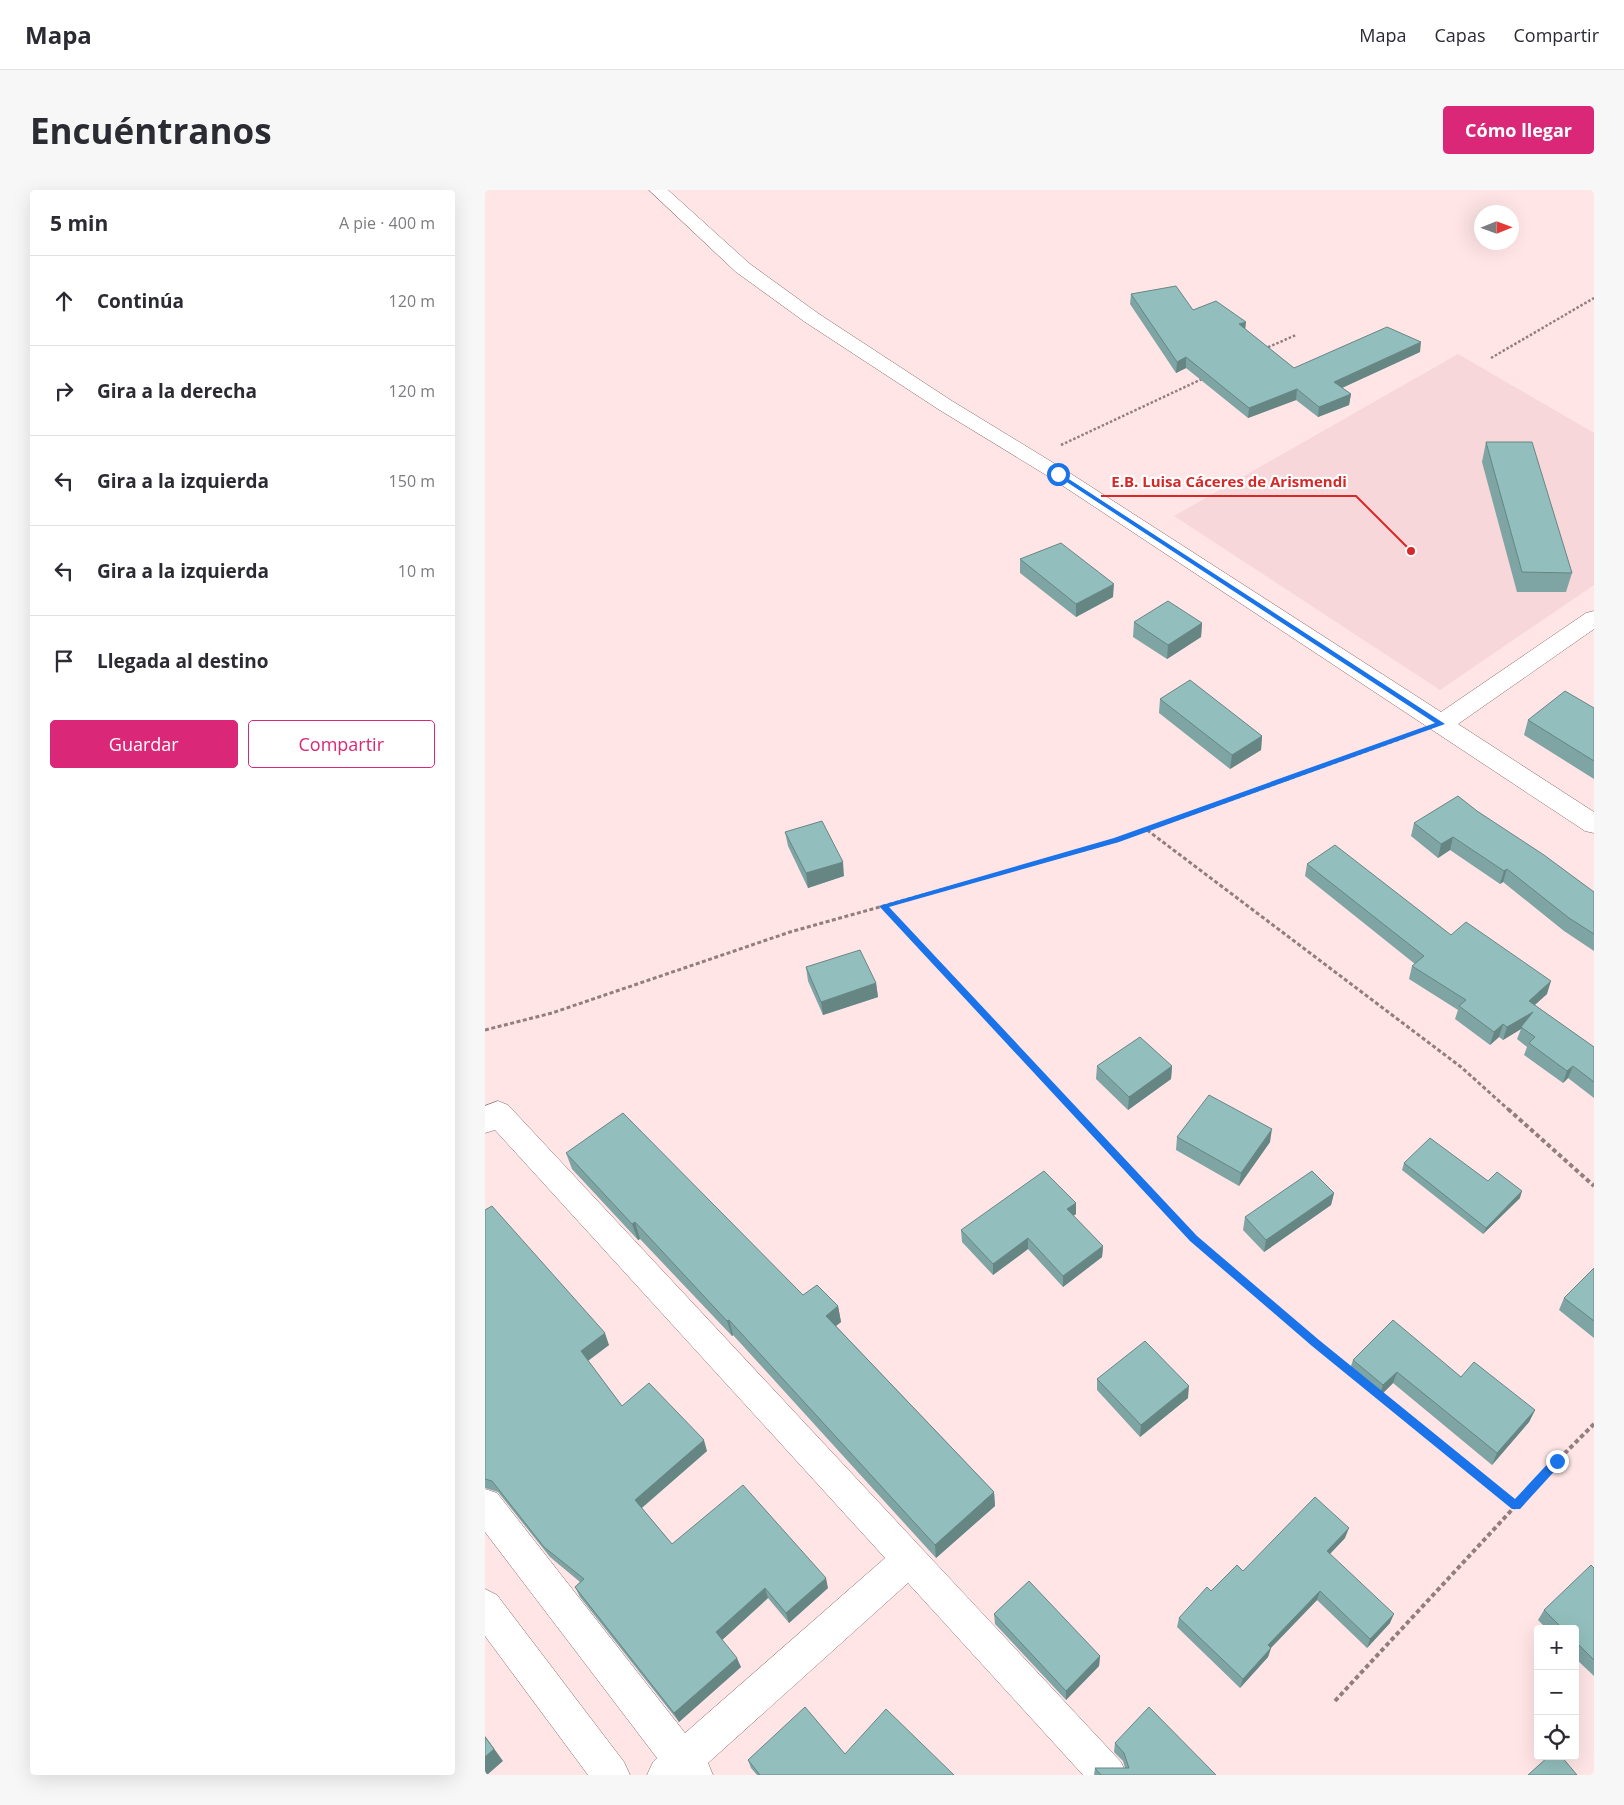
<!DOCTYPE html>
<html lang="es">
<meta charset="utf-8">
<style>
:root{--surface:#fff;--page:#f7f7f7;--text:#2b2b33;--muted:#7c7c81;--line:#e1e1e2;--accent:#db2777}
body{margin:0;font-family:"Open Sans",sans-serif;background:var(--page);color:var(--text)}
.controls{position:absolute;right:15px;bottom:15px;display:grid;overflow:hidden;border-radius:5px;box-shadow:0 5px 20px #0002}
.controls button{width:45px;height:45px;display:grid;place-items:center;padding:0;border:0;border-bottom:1px solid var(--line);background:var(--surface);color:var(--text);font:25px sans-serif}
.compass{position:absolute;left:989px;top:15px;width:45px;height:45px;border-radius:50%;background:var(--surface);box-shadow:0 5px 20px #0002;rotate:89deg}
.stop{position:absolute;width:15px;height:15px;margin:-11px;border:4px solid #1a73e8;border-radius:50%;background:#fff}
.stop.end{background:#1a73e8;border-color:#fff;box-shadow:0 1px 5px #0008}
.list{margin:0;padding:0;list-style:none}
h2{display:flex;justify-content:space-between;align-items:center;height:65px;margin:0;padding:0 20px;font-size:21px}
h2 small{font-size:16px;font-weight:400;color:var(--muted)}
.list li{display:grid;grid-template-columns:32px 1fr auto;gap:15px;align-items:center;box-sizing:border-box;height:90px;padding:0 20px;border-top:1px solid var(--line)}
.list b{display:block;font-size:19px;white-space:nowrap}
.list em{font-size:16px;font-style:normal;color:var(--muted)}
.actions{display:flex;gap:10px;padding:15px 20px}
.actions a{flex:1;padding:11px 0;border:1px solid var(--accent);border-radius:5px;text-align:center;font-size:18px;color:var(--accent)}
.actions .main{background:var(--accent);color:#fff}
.icon{flex:none;width:28px;height:28px;fill:none;stroke:currentColor;stroke-width:2;stroke-linecap:round;stroke-linejoin:round}
.map{position:relative;flex:none;width:1109px;height:1585px;overflow:hidden;border-radius:5px}
header{display:flex;align-items:center;gap:30px;box-sizing:border-box;height:70px;padding:0 25px;background:var(--surface);border-bottom:1px solid var(--line)}
header strong{font-size:24px}
nav{display:flex;gap:28px;margin-inline-start:auto;font-size:18px}
.intro{display:flex;align-items:center;justify-content:space-between;box-sizing:border-box;height:120px;padding:0 30px}
h1{margin:0;font-size:35px}
.button{padding:12px 22px;border-radius:5px;background:var(--accent);color:#fff;font-size:18px;font-weight:700}
main{display:flex;gap:30px;padding:0 30px}
aside{flex:1;background:var(--surface);border-radius:5px;box-shadow:0 5px 20px #0002}
.map>svg:first-child{display:block}
.built{fill:#f7d7d9}
.lines{fill:none;stroke-linecap:round;stroke-linejoin:round}
.minor-casing{stroke:#8c676a;stroke-width:1}
.path-far2{stroke:#927e7f;stroke-width:2.5;stroke-dasharray:2.5 2;stroke-linecap:butt}
.path-far1{stroke:#927e7f;stroke-width:3;stroke-dasharray:4 2.5;stroke-linecap:butt}
.path{stroke:#927e7f;stroke-width:4;stroke-dasharray:4.5 3;stroke-linecap:butt}
.minor{fill:#fff;fill-rule:evenodd}
.wall{fill:#7ea4a3}
.shaded-wall{fill:#668684}
.building{fill:#92bfbd;stroke:#668684}
.route{fill:#1a73e8}
.leader{fill:none;stroke:#d62828;stroke-width:2}
.callout-dot{fill:#d62828;stroke:#fff;stroke-width:2}
.callout-label{font-size:15px;text-anchor:middle;font-weight:bold;fill:#d62828;stroke:#fff;stroke-width:4.5;stroke-linejoin:round;paint-order:stroke}
</style>
<header>
<strong>Mapa</strong>
<nav><a>Mapa</a><a>Capas</a><a>Compartir</a></nav>
</header>
<div class="intro"><h1>Encuéntranos</h1><a class="button">Cómo llegar</a></div>
<main>
<aside>
<h2>5 min<small>A pie · 400 m</small></h2>
<ul class="list">
<li><svg class="icon" aria-label="ahead" viewBox="0 0 24 24"><path d="M12 20V5M6 11l6-6 6 6"/></svg><div><b>Continúa</b></div><em>120 m</em></li>
<li><svg class="icon" aria-label="right" viewBox="0 0 24 24"><path d="M7 20v-9h11M14 6l5 5-5 5"/></svg><div><b>Gira a la derecha</b></div><em>120 m</em></li>
<li><svg class="icon" aria-label="left" viewBox="0 0 24 24"><path d="M17 20v-9H6M10 6l-5 5 5 5"/></svg><div><b>Gira a la izquierda</b></div><em>150 m</em></li>
<li><svg class="icon" aria-label="left" viewBox="0 0 24 24"><path d="M17 20v-9H6M10 6l-5 5 5 5"/></svg><div><b>Gira a la izquierda</b></div><em>10 m</em></li>
<li><svg class="icon" aria-label="arrive" viewBox="0 0 24 24"><path d="M6 21V4h12l-3 4 3 4H6"/></svg><div><b>Llegada al destino</b></div></li>
</ul>
<div class="actions"><a class="main">Guardar</a><a>Compartir</a></div>
</aside>
<div class="map">
<svg width="1109" height="1585" viewBox="0 0 1109 1585">
<rect width="100%" height="100%" fill="#ffe5e6"/>
<path class="built" d="M 973,164 L 1109,243 L 1109,395 L 955,500 L 689,326 Z"/>
<g class="lines">
<g class="minor-casing">
<path id="minor" d="M 164,0 L 183,0 L 265,74 L 334,124 L 467,211 L 580,280 L 956,522 L 1101,423 L 1109,421 L 1109,439 L 973,534 L 1109,622 L 1109,643 L 1100,641 L 566,288 L 453,219 L 320,132 L 251,82 Z
M 13,911 L 23,915 L 636,1572 L 642,1585 L 598,1585 L 423,1393 L 223,1573 L 228,1585 L 162,1585 L 168,1572 L 172,1568 L 0,1342 L 0,1299 L 12,1303 L 200,1543 L 400,1368 L 10,940 L 0,943 L 0,916 Z
M 0,1399 L 12,1405 L 139,1572 L 145,1585 L 103,1585 L 0,1446 Z"/>
</g>
<path class="path-far2" d="M 779,159 L 811,145
M 1006,168 L 1109,108
M 576,255 L 717,189"/>
<path class="path-far1" d="M 662,640 L 976,877 L 1024,920
M 398,716 L 588,920
M 0,840 L 67,823 L 305,742 L 631,651 L 920,547"/>
<path class="path" d="M 587,919 L 708,1049 L 867,1182
M 1023,919 L 1109,996
M 893,1203 L 1031,1316
M 850,1511 L 1072,1271 L 1109,1234"/>
<use href="#minor" class="minor"/>
</g>
<path class="wall" d="M 646,104 L 708,120 L 760,139 L 809,178 L 935,162 L 857,198 L 866,204 L 864,215 L 833,227 L 811,210 L 763,228 L 701,178 L 691,183 L 645,114 Z
M 1001,252 L 1087,383 L 1081,402 L 1032,402 L 997,272 Z
M 535,369 L 628,407 L 591,427 L 535,383 Z
M 649,432 L 717,433 L 716,447 L 682,469 L 648,447 Z
M 675,509 L 777,546 L 776,560 L 745,579 L 674,523 Z
M 1109,518 L 1109,589 L 1039,545 L 1043,530 Z
M 992,621 L 1109,702 L 1109,761 L 1079,741 L 1018,692 L 1015,694 L 965,660 L 953,668 L 926,646 L 929,633 Z
M 300,642 L 359,686 L 323,698 L 303,656 Z
M 822,674 L 966,745 L 1062,804 L 1049,815 L 1109,857 L 1109,908 L 1083,888 L 1078,893 L 1039,865 L 1042,857 L 1032,849 L 1036,839 L 1018,850 L 1014,847 L 1005,855 L 970,829 L 973,820 L 924,789 L 927,776 L 930,774 L 820,686 Z
M 321,777 L 391,793 L 393,807 L 338,825 L 323,791 Z
M 612,876 L 687,876 L 686,889 L 643,920 L 611,889 Z
M 692,947 L 785,952 L 754,996 L 691,960 Z
M 81,963 L 318,1105 L 353,1116 L 356,1132 L 351,1136 L 509,1302 L 510,1316 L 451,1368 L 248,1145 L 247,1146 L 155,1049 L 153,1050 L 87,979 Z
M 919,973 L 1003,991 L 1035,1008 L 998,1044 L 917,980 Z
M 849,1003 L 846,1015 L 779,1062 L 758,1040 L 760,1027 Z
M 591,1013 L 591,1024 L 588,1026 L 618,1056 L 617,1067 L 578,1097 L 543,1059 L 508,1085 L 477,1052 L 476,1040 Z
M 0,1020 L 124,1155 L 103,1171 L 137,1216 L 222,1261 L 157,1318 L 187,1354 L 343,1398 L 304,1433 L 283,1408 L 237,1450 L 256,1477 L 194,1532 L 95,1407 L 90,1397 L 95,1392 L 65,1367 L 13,1302 L 0,1298 Z
M 1109,1078 L 1109,1148 L 1074,1120 L 1079,1108 Z
M 868,1170 L 976,1187 L 1050,1220 L 1044,1232 L 1007,1275 L 908,1193 L 894,1207 L 864,1182 Z
M 612,1189 L 703,1208 L 655,1247 L 612,1200 Z
M 860,1348 L 845,1364 L 905,1433 L 882,1458 L 832,1410 L 786,1458 L 783,1467 L 755,1498 L 692,1437 L 694,1428 L 726,1401 L 758,1381 Z
M 1109,1378 L 1109,1486 L 1090,1468 L 1090,1439 L 1062,1439 L 1053,1430 L 1059,1420 Z
M 509,1424 L 615,1466 L 614,1476 L 581,1510 L 510,1434 Z
M 630,1553 L 731,1585 L 609,1585 L 610,1578 L 640,1578 L 638,1571 L 629,1562 Z
M 360,1564 L 469,1585 L 272,1585 L 266,1578 L 263,1570 Z"/>
<path class="shaded-wall" d="M 761,132 L 760,142 L 754,134 Z
M 936,152 L 935,162 L 848,202 L 849,192 Z
M 701,167 L 701,178 L 691,183 L 692,172 Z
M 812,199 L 811,210 L 763,228 L 764,218 Z
M 866,204 L 864,215 L 833,227 L 834,217 Z
M 629,394 L 628,407 L 591,427 L 591,414 Z
M 717,433 L 716,447 L 682,469 L 683,455 Z
M 777,546 L 776,560 L 745,579 L 747,565 Z
M 968,647 L 965,660 L 953,668 L 956,654 Z
M 358,672 L 359,686 L 323,698 L 321,683 Z
M 1022,679 L 1018,692 L 1015,694 L 1019,681 Z
M 1066,791 L 1062,804 L 1040,824 L 1044,811 Z
M 391,793 L 393,807 L 338,825 L 336,812 Z
M 1048,822 L 1036,839 L 1018,850 L 1022,837 Z
M 1018,834 L 1014,847 L 1005,855 L 1009,842 Z
M 687,876 L 686,889 L 643,920 L 644,907 Z
M 1088,876 L 1083,888 L 1078,893 L 1082,881 Z
M 787,939 L 785,952 L 754,996 L 756,983 Z
M 1037,1001 L 1035,1008 L 998,1044 L 1001,1038 Z
M 849,1003 L 846,1015 L 779,1062 L 781,1050 Z
M 591,1013 L 591,1024 L 582,1031 L 582,1019 Z
M 150,1032 L 155,1049 L 153,1050 L 147,1034 Z
M 543,1048 L 543,1059 L 508,1085 L 508,1074 Z
M 618,1056 L 617,1067 L 578,1097 L 578,1086 Z
M 353,1116 L 356,1132 L 344,1141 L 341,1126 Z
M 244,1130 L 248,1145 L 247,1146 L 242,1131 Z
M 120,1143 L 124,1155 L 101,1172 L 96,1161 Z
M 912,1182 L 908,1193 L 894,1207 L 898,1195 Z
M 704,1196 L 703,1208 L 655,1247 L 656,1235 Z
M 1050,1220 L 1044,1232 L 1007,1275 L 1012,1263 Z
M 219,1250 L 222,1261 L 154,1320 L 150,1310 Z
M 509,1302 L 510,1316 L 451,1368 L 450,1355 Z
M 864,1338 L 860,1348 L 839,1370 L 842,1361 Z
M 341,1388 L 343,1398 L 304,1433 L 301,1423 Z
M 280,1398 L 283,1408 L 235,1452 L 231,1442 Z
M 835,1401 L 832,1410 L 780,1464 L 783,1455 Z
M 909,1424 L 905,1433 L 882,1458 L 885,1449 Z
M 786,1458 L 783,1467 L 755,1498 L 758,1489 Z
M 615,1466 L 614,1476 L 581,1510 L 581,1501 Z
M 252,1468 L 256,1477 L 194,1532 L 189,1523 Z
M 0,1546 L 18,1571 L 2,1585 L 0,1585 Z"/>
<path class="building" d="M 691,96 L 708,120 L 731,111 L 761,132 L 754,134 L 809,178 L 902,137 L 936,152 L 849,192 L 866,204 L 834,217 L 812,199 L 764,218 L 701,167 L 692,172 L 646,104 Z
M 1001,252 L 1047,252 L 1087,383 L 1037,382 Z
M 576,353 L 629,394 L 591,414 L 535,369 Z
M 683,411 L 717,433 L 683,455 L 649,432 Z
M 705,490 L 777,546 L 747,565 L 675,509 Z
M 1080,501 L 1109,518 L 1109,571 L 1043,530 Z
M 973,606 L 992,621 L 1059,665 L 1109,702 L 1109,744 L 1084,728 L 1022,679 L 1019,681 L 968,647 L 956,654 L 929,633 Z
M 337,631 L 358,672 L 321,683 L 300,642 Z
M 850,655 L 966,745 L 981,732 L 1066,791 L 1044,811 L 1109,857 L 1109,892 L 1088,876 L 1082,881 L 1044,853 L 1050,847 L 1036,837 L 1048,822 L 1022,837 L 1018,834 L 1009,842 L 974,816 L 981,810 L 927,776 L 939,766 L 822,674 Z
M 375,760 L 391,793 L 336,812 L 321,777 Z
M 655,847 L 687,876 L 644,907 L 612,876 Z
M 724,905 L 787,939 L 756,983 L 692,947 Z
M 138,923 L 318,1105 L 332,1095 L 353,1116 L 341,1126 L 509,1302 L 450,1355 L 244,1130 L 242,1131 L 150,1032 L 147,1034 L 81,963 Z
M 945,948 L 1003,991 L 1012,982 L 1037,1001 L 1001,1038 L 919,973 Z
M 559,981 L 591,1013 L 582,1019 L 618,1056 L 578,1086 L 543,1048 L 508,1074 L 476,1040 Z
M 827,981 L 849,1003 L 781,1050 L 760,1027 Z
M 7,1016 L 120,1143 L 96,1161 L 137,1216 L 164,1193 L 219,1250 L 150,1310 L 187,1354 L 258,1295 L 341,1388 L 301,1423 L 280,1398 L 231,1442 L 252,1468 L 189,1523 L 90,1397 L 99,1389 L 59,1357 L 7,1291 L 0,1289 L 0,1020 Z
M 1109,1078 L 1109,1131 L 1079,1108 Z
M 908,1130 L 976,1187 L 989,1172 L 1050,1220 L 1012,1263 L 912,1182 L 898,1195 L 868,1170 Z
M 660,1151 L 704,1196 L 656,1235 L 612,1189 Z
M 830,1307 L 864,1338 L 842,1361 L 909,1424 L 885,1449 L 835,1401 L 783,1455 L 786,1458 L 758,1489 L 694,1428 L 722,1397 L 726,1401 L 752,1375 L 758,1381 Z
M 1106,1375 L 1109,1378 L 1109,1470 L 1090,1451 L 1090,1439 L 1078,1439 L 1059,1420 Z
M 544,1391 L 615,1466 L 581,1501 L 509,1424 Z
M 320,1517 L 360,1564 L 401,1519 L 469,1585 L 275,1585 L 263,1570 Z
M 664,1517 L 731,1585 L 616,1585 L 610,1578 L 644,1578 L 639,1563 L 630,1553 Z
M 0,1547 L 9,1559 L 0,1567 Z
M 1064,1566 L 1076,1566 L 1092,1585 L 1043,1585 Z"/>
<path class="route" d="M 573,282 L 960,534 L 634,652 L 404,717 L 712,1046 L 834,1150 L 1030,1309 L 1069,1267 L 1076,1267 L 1076,1274 L 1035,1319 L 1027,1319 L 827,1156 L 705,1051 L 394,716 L 629,648 L 950,533 L 571,285 Z"/>
<path class="leader" d="M926 361L871 306H616"/>
<circle class="callout-dot" cx="926" cy="361" r="5"/>
<g class="callout-label">
<text x="744" y="297">E.B. Luisa Cáceres de Arismendi</text>
</g>
</svg>
<div class="controls">
<button>+</button>
<button>−</button>
<button><svg class="icon" aria-label="locate" viewBox="0 0 24 24"><circle cx="12" cy="12" r="6"/><path d="M12 2v4M12 18v4M2 12h4M18 12h4"/></svg></button>
</div>
<svg class="compass" viewBox="-18 -18 36 36"><path d="M0-13l5 13h-10z" fill="#e53935"/><path d="M0 13l5-13h-10z" fill="#7c7c81"/></svg>
<div class="stop" style="left:573px;top:284px"></div>
<div class="stop end" style="left:1072px;top:1271px"></div>
</div>
</main>
